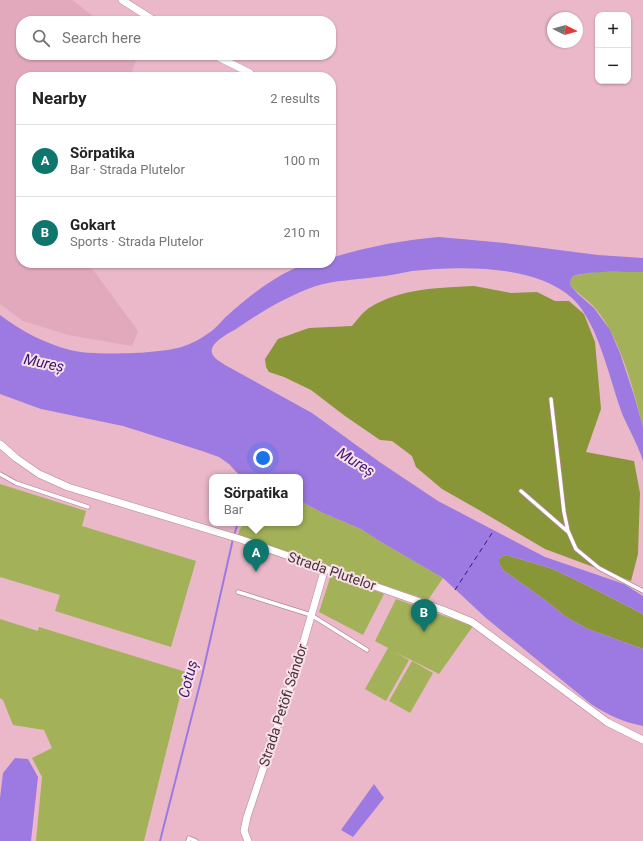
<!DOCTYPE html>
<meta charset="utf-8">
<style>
:root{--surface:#fff;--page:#f6f6f6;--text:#222;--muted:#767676;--line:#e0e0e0;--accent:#0f766e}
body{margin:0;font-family:Roboto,sans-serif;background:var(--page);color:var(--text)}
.controls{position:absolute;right:12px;top:12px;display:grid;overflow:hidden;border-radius:8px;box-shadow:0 1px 3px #0004}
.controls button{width:36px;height:36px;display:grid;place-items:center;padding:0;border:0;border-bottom:1px solid var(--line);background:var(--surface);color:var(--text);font:20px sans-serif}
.compass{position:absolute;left:547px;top:12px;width:36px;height:36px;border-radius:50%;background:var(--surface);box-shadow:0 1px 3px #0004;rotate:96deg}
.you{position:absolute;left:263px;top:458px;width:14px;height:14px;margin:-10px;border:3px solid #fff;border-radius:50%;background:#1a73e8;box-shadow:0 0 0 6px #1a73e833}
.badge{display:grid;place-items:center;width:26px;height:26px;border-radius:50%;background:var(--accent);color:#fff;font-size:13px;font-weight:700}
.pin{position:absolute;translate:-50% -33px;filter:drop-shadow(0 1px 2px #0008)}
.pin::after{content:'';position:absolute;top:21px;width:14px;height:12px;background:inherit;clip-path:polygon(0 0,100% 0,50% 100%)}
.popup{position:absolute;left:209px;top:474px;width:94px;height:52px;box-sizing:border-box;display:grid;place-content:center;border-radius:8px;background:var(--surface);filter:drop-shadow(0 1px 3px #0005);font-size:13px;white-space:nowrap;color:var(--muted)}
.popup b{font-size:15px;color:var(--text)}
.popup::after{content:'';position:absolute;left:50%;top:100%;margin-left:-8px;border:8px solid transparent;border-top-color:var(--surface)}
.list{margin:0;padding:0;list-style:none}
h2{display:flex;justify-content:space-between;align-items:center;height:52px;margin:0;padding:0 16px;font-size:17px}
h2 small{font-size:13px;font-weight:400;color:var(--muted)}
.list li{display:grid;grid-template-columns:26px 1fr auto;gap:12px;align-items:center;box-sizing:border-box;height:72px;padding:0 16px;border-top:1px solid var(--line)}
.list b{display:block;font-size:15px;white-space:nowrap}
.list p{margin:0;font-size:13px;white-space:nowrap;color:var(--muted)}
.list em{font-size:13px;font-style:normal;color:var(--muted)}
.icon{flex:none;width:22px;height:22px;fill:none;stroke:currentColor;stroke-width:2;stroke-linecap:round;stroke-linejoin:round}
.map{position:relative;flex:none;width:643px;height:841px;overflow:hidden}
.search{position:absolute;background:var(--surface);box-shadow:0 1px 3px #0004;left:16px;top:16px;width:320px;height:44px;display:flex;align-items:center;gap:10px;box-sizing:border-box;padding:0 14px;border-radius:16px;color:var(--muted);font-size:15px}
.panel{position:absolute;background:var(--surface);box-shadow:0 1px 3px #0004;left:16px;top:72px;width:320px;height:196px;border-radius:16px}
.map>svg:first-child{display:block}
.built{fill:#e2a9bc}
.green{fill:#a3b258}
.forest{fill:#889637}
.water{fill:#9c7ae1}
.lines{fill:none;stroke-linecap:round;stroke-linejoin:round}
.stream{stroke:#9c7ae1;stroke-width:2}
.ferry{stroke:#3e1672;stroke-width:1;stroke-dasharray:5 4;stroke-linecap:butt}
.service-casing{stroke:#b48595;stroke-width:5}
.minor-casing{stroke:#b48595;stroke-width:8}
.service{stroke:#fff;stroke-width:3.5}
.minor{stroke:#fff;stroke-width:7}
.labels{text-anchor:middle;stroke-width:4;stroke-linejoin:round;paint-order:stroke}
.street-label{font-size:14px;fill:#463238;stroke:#fae0e8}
.water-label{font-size:15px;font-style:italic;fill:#3e1672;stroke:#fae0e8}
</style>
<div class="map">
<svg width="643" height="841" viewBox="0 0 643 841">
<rect width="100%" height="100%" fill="#eab8c8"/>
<path class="built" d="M 0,0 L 72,0 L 99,21 L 21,21 L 21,55 L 138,55 L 130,77 L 21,77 L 21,263 L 88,263 L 138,331 L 132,346 L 68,335 L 23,321 L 0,304 Z"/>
<path class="green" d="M 594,272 L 643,272 L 643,427 C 633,388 621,339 595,308 C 588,300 578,294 570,285 L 571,279 L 573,276 Z
M 0,484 L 86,511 L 82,526 L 196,561 L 171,647 L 55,611 L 60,595 L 0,577 Z
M 300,501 L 323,513 L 361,529 L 381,542 L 443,578 L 428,600 L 238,536 L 239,531 L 244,523 L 300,523 Z
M 331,575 L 384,594 L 363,635 L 319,612 Z
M 396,599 L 473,626 L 439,674 L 395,652 L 409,660 L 386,701 L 365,689 L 388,648 L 375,641 Z
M 0,619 L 38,631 L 39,627 L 186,672 L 144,841 L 36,841 L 42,777 L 32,758 L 52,748 L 44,730 L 13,725 L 3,700 L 0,698 Z
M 412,661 L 433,673 L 410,713 L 389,701 Z"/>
<path class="forest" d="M 474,286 L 511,293 L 537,292 L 555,301 L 569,301 L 584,314 L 595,342 L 601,409 L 586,452 L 634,461 L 640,493 L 638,554 L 631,581 L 545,549 L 479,510 L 442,489 L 416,467 L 412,456 L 392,441 L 380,440 L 345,416 L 311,390 L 284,377 L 269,372 L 266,367 L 265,359 L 278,339 L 309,328 L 352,326 C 357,320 363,312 369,308 C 400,288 438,288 474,286 Z
M 506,555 L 553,569 L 592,588 L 643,614 L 643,649 L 588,629 L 566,617 L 545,600 L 503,570 L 499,563 L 499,559 L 503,556 Z"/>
<path class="water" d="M 439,237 L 505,243 L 598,255 L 643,258 L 643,272 C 620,272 595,270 573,276 L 571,279 L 570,285 L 578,294 L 594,308 L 610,330 L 620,353 L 634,395 L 643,427 L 643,461 L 641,455 C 636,442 629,429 623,416 C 610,382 599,323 572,298 C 534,264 459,266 412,271 C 400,273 388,276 376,277 C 356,280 335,280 316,286 C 287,296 261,312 236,329 C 229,333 209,343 212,353 C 213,358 221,362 225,365 L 312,413 L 381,463 L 438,501 L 545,557 L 624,584 L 643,596 L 643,614 L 592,588 L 553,569 L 506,555 L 503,556 L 499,559 L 499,563 L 503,570 L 545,600 L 566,617 L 588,629 L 643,649 L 643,726 C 623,722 608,715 591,704 L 486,618 L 443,578 L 381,542 L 361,529 L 323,513 L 300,501 L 300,477 L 241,477 L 229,464 L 219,457 L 202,451 L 123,426 L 41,409 L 0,394 L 0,315 C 21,331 44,343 70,350 C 91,356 164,354 184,346 C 194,343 205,336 213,330 C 219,325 223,319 228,315 C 249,296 285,267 313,263 C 319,262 325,263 331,263 L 331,258 C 366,247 403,240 439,237 Z
M 15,758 L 28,759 L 38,777 L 31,841 L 0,841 L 0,798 L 3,773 Z
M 374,784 L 384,798 L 353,837 L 341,830 Z"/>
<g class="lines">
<path class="stream" d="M 234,535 L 238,523
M 160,841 L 202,676 L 233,539"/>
<path class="ferry" d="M 455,590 L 494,530"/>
<g class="service-casing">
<path id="service" d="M 551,399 L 564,512 L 568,531 L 576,549 L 599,568 L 643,591
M 0,474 L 16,483 L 88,507
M 521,491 L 567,531
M 238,592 L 311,615 L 367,650
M 188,841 L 189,838 L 196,841"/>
</g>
<g class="minor-casing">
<path id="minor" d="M 122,0 L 155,21
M 214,55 L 250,73
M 0,444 L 16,458 L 39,474 L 68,487 L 240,539 L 443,610 L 472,622 L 607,722 L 643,740
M 248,841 L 244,831 L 247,817 L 292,682 L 325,568"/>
</g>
<use href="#service" class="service"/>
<use href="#minor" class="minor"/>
</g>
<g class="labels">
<g class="street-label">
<text transform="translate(332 571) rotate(19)" y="5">Strada Plutelor</text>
<text transform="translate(283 705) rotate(-72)" y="5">Strada Petöfi Sándor</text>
</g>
<g class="water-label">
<text transform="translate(44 363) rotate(12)" y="5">Mureș</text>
<text transform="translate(356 462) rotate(32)" y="5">Mureș</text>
<text transform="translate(188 679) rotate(-76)" y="5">Cotuș</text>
</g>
</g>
</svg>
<div class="controls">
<button>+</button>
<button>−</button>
</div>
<svg class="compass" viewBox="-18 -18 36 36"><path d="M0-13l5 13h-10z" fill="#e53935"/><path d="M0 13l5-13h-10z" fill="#767676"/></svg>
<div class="you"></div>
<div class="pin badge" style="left:256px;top:572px">A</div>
<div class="popup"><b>Sörpatika</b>Bar</div>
<div class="pin badge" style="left:424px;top:632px">B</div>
<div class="search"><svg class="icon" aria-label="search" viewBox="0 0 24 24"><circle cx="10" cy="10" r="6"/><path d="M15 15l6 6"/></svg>Search here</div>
<section class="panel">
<h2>Nearby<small>2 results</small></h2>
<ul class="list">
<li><span class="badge">A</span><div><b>Sörpatika</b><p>Bar · Strada Plutelor</p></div><em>100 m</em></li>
<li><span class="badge">B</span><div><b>Gokart</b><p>Sports · Strada Plutelor</p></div><em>210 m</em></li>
</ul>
</section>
</div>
